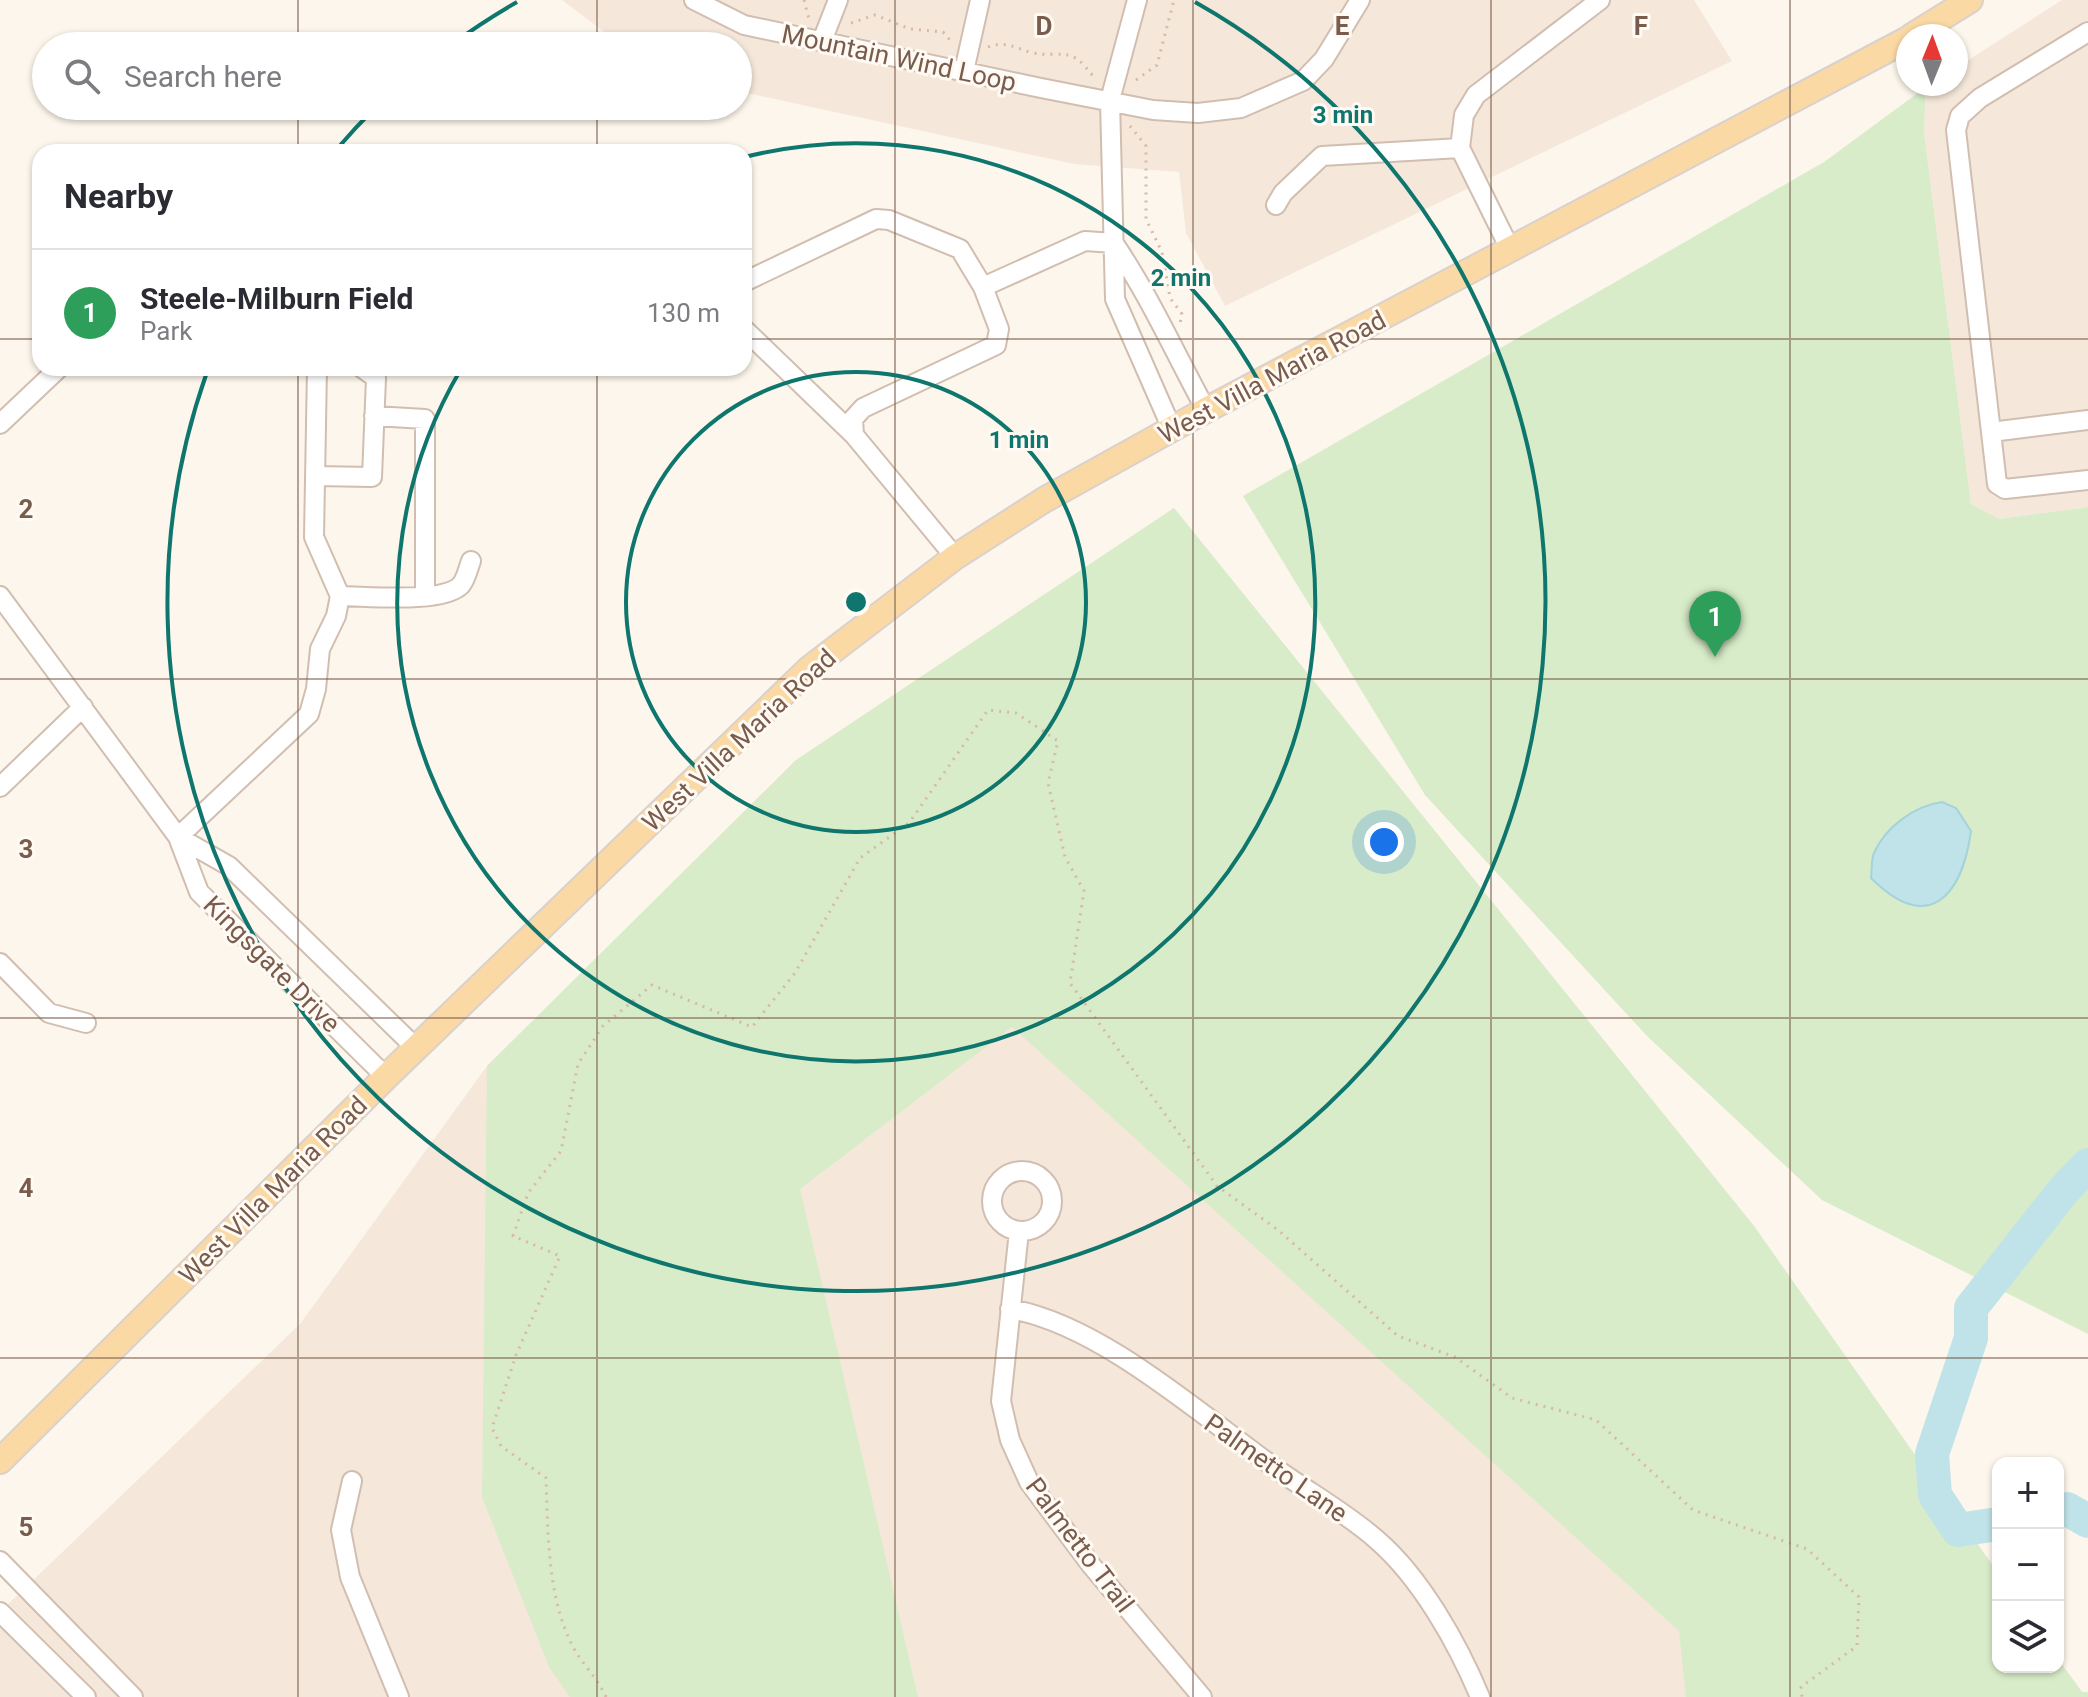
<!DOCTYPE html>
<meta charset="utf-8">
<style>
:root{--surface:#fff;--page:#f2f2f3;--text:#2b2b33;--muted:#7c7c81;--line:#e1e1e2;--accent:#d93025}
body{margin:0;font-family:Roboto,sans-serif;background:var(--page);color:var(--text)}
.controls{position:absolute;right:24px;bottom:24px;display:grid;overflow:hidden;border-radius:16px;box-shadow:0 2px 6px #0004}
.controls button{width:72px;height:72px;display:grid;place-items:center;padding:0;border:0;border-bottom:2px solid var(--line);background:var(--surface);color:var(--text);font:40px sans-serif}
.compass{position:absolute;left:1896px;top:24px;width:72px;height:72px;border-radius:50%;background:var(--surface);box-shadow:0 2px 6px #0004;rotate:1deg}
.you{position:absolute;left:1384px;top:842px;width:28px;height:28px;margin:-20px;border:6px solid #fff;border-radius:50%;background:#1a73e8;box-shadow:0 0 0 12px #1a73e833}
.badge{display:grid;place-items:center;width:52px;height:52px;border-radius:50%;background:var(--accent);color:#fff;font-size:26px;font-weight:700}
.pin{position:absolute;translate:-50% -66px;filter:drop-shadow(0 2px 4px #0008)}
.pin::after{content:'';position:absolute;top:42px;width:28px;height:24px;background:inherit;clip-path:polygon(0 0,100% 0,50% 100%)}
.list{margin:0;padding:0;list-style:none}
h2{display:flex;justify-content:space-between;align-items:center;height:104px;margin:0;padding:0 32px;font-size:34px}
h2 small{font-size:26px;font-weight:400;color:var(--muted)}
.list li{display:grid;grid-template-columns:52px 1fr auto;gap:24px;align-items:center;box-sizing:border-box;height:128px;padding:0 32px;border-top:2px solid var(--line)}
.list b{display:block;font-size:30px;white-space:nowrap}
.list p{margin:0;font-size:26px;white-space:nowrap;color:var(--muted)}
.list em{font-size:26px;font-style:normal;color:var(--muted)}
.icon{flex:none;width:44px;height:44px;fill:none;stroke:currentColor;stroke-width:2;stroke-linecap:round;stroke-linejoin:round}
.map{position:relative;flex:none;width:2088px;height:1697px;overflow:hidden}
.search{position:absolute;background:var(--surface);box-shadow:0 2px 6px #0004;left:32px;top:32px;width:720px;height:88px;display:flex;align-items:center;gap:20px;box-sizing:border-box;padding:0 28px;border-radius:44px;color:var(--muted);font-size:30px}
.panel{position:absolute;background:var(--surface);box-shadow:0 2px 6px #0004;left:32px;top:144px;width:720px;height:232px;border-radius:24px}
.map>svg:first-child{display:block}
.residential{fill:#f5e8da}
.green{fill:#d8ecc9}
.water{fill:#bfe3e8;stroke:#a5d3da;stroke-width:2}
.lines{fill:none;stroke-linecap:round;stroke-linejoin:round}
.river{stroke:#bfe3e8;stroke-width:34}
.minor-casing{stroke:#d1beb0;stroke-width:22}
.major-casing{stroke:#dad1cd;stroke-width:28}
.path{stroke:#d9b8a5;stroke-width:3;stroke-dasharray:2 6;stroke-linecap:butt}
.minor{stroke:#fff;stroke-width:18}
.major{stroke:#fbd9a5;stroke-width:24}
.grid{fill:none;stroke:#7a5c4d;stroke-width:2;stroke-opacity:0.55}
.ring{fill:none;stroke:#0f766e;stroke-width:4}
.labels{text-anchor:middle;stroke-width:6;stroke-linejoin:round;paint-order:stroke}
.street-label{font-size:26px;fill:#7a5c4d;stroke:#fffaf3}
.grid-label{font-size:26px;text-anchor:middle;font-weight:bold;fill:#7a5c4d;stroke:#fffaf3;stroke-width:6;stroke-linejoin:round;paint-order:stroke}
.centre{fill:#0f766e;stroke:#fffaf3;stroke-width:4}
.ring-label{font-size:24px;text-anchor:middle;font-weight:bold;fill:#0f766e;stroke:#fffaf3;stroke-width:6;stroke-linejoin:round;paint-order:stroke}
</style>
<div class="map">
<svg width="2088" height="1697" viewBox="0 0 2088 1697">
<rect width="100%" height="100%" fill="#fdf6ec"/>
<path class="residential" d="M 562,0 L 1694,0 L 1732,61 L 1225,306 L 1186,233 L 1179,172 L 1074,164 L 738,91 L 738,46 L 623,46 Z
M 2062,0 L 2088,0 L 2088,507 L 1999,519 L 1971,504 L 1924,132 L 1926,88 L 1931,84 L 1956,84 L 1956,68 Z
M 1174,508 L 1754,1226 L 1998,1573 L 1998,1667 L 2058,1667 L 2058,1659 L 2082,1692 L 2088,1692 L 2088,1697 L 0,1697 L 0,1612 L 300,1324 L 487,1066 L 796,760 Z"/>
<path class="green" d="M 1926,87 L 1924,132 L 1971,504 L 1999,519 L 2088,507 L 2088,1334 L 1822,1200 L 1647,1036 L 1425,795 L 1243,496 L 1824,162 Z
M 1174,508 L 1754,1226 L 1998,1573 L 1998,1667 L 2058,1667 L 2058,1659 L 2082,1692 L 2088,1692 L 2088,1697 L 1686,1697 L 1679,1631 L 1012,1027 L 800,1189 L 918,1697 L 570,1697 L 549,1667 L 482,1497 L 487,1066 L 796,760 Z"/>
<path class="water" d="M 1942,802 L 1956,808 L 1971,831 C 1962,897 1928,935 1871,878 C 1872,871 1871,860 1874,853 C 1886,826 1915,806 1942,802 Z"/>
<g class="lines">
<path class="river" d="M 2058,1511 L 2067,1509 L 2088,1521
M 1998,1524 L 1958,1530 L 1935,1495 L 1932,1454 L 1971,1338 L 1971,1308 L 2063,1191 L 2088,1165"/>
<g class="minor-casing">
<path id="minor" d="M 694,0 L 744,25 L 1041,88 L 1153,110 L 1198,113 L 1241,108 L 1303,81 L 1324,59 L 1360,0
M 1137,0 L 1110,100 L 1115,299 L 1172,429
M 2088,32 L 1980,98 L 1960,116 L 1956,130 L 1997,484 L 2005,489 L 2088,480
M 822,41 L 838,0
M 964,71 L 980,0
M 1276,205 L 1283,193 L 1322,156 L 1460,148
M 1115,245 C 1150,297 1176,355 1206,410
M 1511,251 L 1460,148 L 1464,115 L 1476,95 L 1600,0
M 744,282 L 876,219 L 889,220 L 960,249 L 983,287
M 744,329 L 854,435
M 374,416 L 425,419 L 425,596
M 0,424 L 59,368
M 1991,432 L 2088,420
M 315,476 L 372,477 L 376,378 L 362,368
M 955,557 L 854,435 L 853,419 L 863,408 L 996,345 L 999,329 L 983,287 L 1085,241 L 1114,243
M 0,596 L 178,837 L 199,892 L 386,1077
M 340,596 C 367,596 443,604 461,585 C 466,579 468,569 471,561
M 0,787 L 83,707
M 178,837 L 309,714 L 316,689 L 320,649 L 336,616 L 340,596 L 314,537 L 317,368
M 178,837 L 229,866 L 416,1048
M 0,963 L 49,1013 L 86,1023
M992 1201a30 30 0 1 1 60 0a30 30 0 1 1-60 0Z
M 1019,1231 L 1001,1401 L 1010,1440 L 1029,1482 L 1091,1565 L 1202,1697
M 1010,1309 C 1100,1324 1202,1416 1278,1470 C 1310,1493 1348,1514 1377,1540 C 1421,1578 1458,1644 1480,1697
M 352,1481 L 341,1530 L 350,1577 L 399,1697
M 0,1561 L 133,1697
M 0,1612 L 86,1697"/>
</g>
<g class="major-casing">
<path id="major" d="M 1912,36 L 1970,0
M 0,1461 L 386,1077 L 810,668 L 955,557 L 1044,500 L 1206,410 L 1908,39"/>
</g>
<path class="path" d="M 804,0 L 809,19
M 851,23 L 875,15 L 910,29 L 943,32 L 950,40
M 988,47 C 1007,40 1016,49 1033,53 C 1060,58 1071,45 1091,74 L 1098,76
M 1136,80 L 1157,65 L 1174,0
M 1130,126 L 1146,146 L 1146,219 L 1162,252 L 1170,298 L 1182,314 L 1180,323
M 606,1697 C 597,1677 581,1663 572,1645 C 547,1595 548,1531 546,1478 L 501,1446 L 492,1428 L 516,1355 L 560,1256 L 513,1236 L 528,1193 L 561,1151 L 578,1064 L 603,1026 L 652,985 L 752,1027 L 795,973 L 860,858 L 909,823 L 988,710 L 1016,713 L 1058,741 L 1048,783 L 1065,857 L 1084,891 L 1070,983 L 1217,1186 L 1278,1230 L 1398,1336 L 1455,1357 L 1512,1398 L 1596,1420 L 1693,1510 L 1807,1549 L 1859,1597 L 1857,1646 L 1801,1687 L 1802,1697"/>
<use href="#minor" class="minor"/>
<use href="#major" class="major"/>
</g>
<path class="grid" d="M 298,0 L 298,46M 597,0 L 597,46M 895,0 L 895,1697M 1193,0 L 1193,1697M 1491,0 L 1491,1697M 1790,0 L 1790,1697M 298,106 L 298,152M 597,106 L 597,152M 0,339 L 40,339M 744,339 L 2088,339M 298,368 L 298,1697M 597,368 L 597,1697M 0,679 L 2088,679M 0,1018 L 2088,1018M 0,1358 L 2088,1358"/>
<g class="ring">
<circle cx="856" cy="602" r="230"/>
<path d="M745 157A459 459 0 1 1 461 369"/>
<path d="M336 150A689 689 0 0 1 377 106M451 45A689 689 0 0 1 517 2M1195 2A689 689 0 1 1 207 372"/>
</g>
<g class="labels">
<g class="street-label">
<text transform="translate(899 58) rotate(12)" y="9">Mountain Wind Loop</text>
<text transform="translate(1272 377) rotate(-28)" y="9">West Villa Maria Road</text>
<text transform="translate(739 740) rotate(-43)" y="9">West Villa Maria Road</text>
<text transform="translate(272 964) rotate(45)" y="9">Kingsgate Drive</text>
<text transform="translate(273 1190) rotate(-45)" y="9">West Villa Maria Road</text>
<text transform="translate(1276 1468) rotate(35)" y="9">Palmetto Lane</text>
<text transform="translate(1080 1545) rotate(53)" y="9">Palmetto Trail</text>
</g>
</g>
<g class="grid-label">
<text x="1044" y="35">D</text>
<text x="1342" y="35">E</text>
<text x="1641" y="35">F</text>
<text x="26" y="518">2</text>
<text x="26" y="858">3</text>
<text x="26" y="1197">4</text>
<text x="26" y="1536">5</text>
</g>
<circle cx="856" cy="602" r="12" class="centre"/>
<g class="ring-label">
<text x="1343" y="123">3 min</text>
<text x="1181" y="286">2 min</text>
<text x="1019" y="448">1 min</text>
</g>
</svg>
<div class="controls">
<button>+</button>
<button>−</button>
<button><svg class="icon" aria-label="layers" viewBox="0 0 24 24"><path d="M12 4l9 5-9 5-9-5zM3 14l9 5 9-5"/></svg></button>
</div>
<svg class="compass" viewBox="-18 -18 36 36"><path d="M0-13l5 13h-10z" fill="#e53935"/><path d="M0 13l5-13h-10z" fill="#7c7c81"/></svg>
<div class="you"></div>
<div class="pin badge" style="left:1715px;top:657px;background:#2e9e5b">1</div>
<div class="search"><svg class="icon" aria-label="search" viewBox="0 0 24 24"><circle cx="10" cy="10" r="6"/><path d="M15 15l6 6"/></svg>Search here</div>
<section class="panel">
<h2>Nearby<small></small></h2>
<ul class="list">
<li><span class="badge" style="background:#2e9e5b">1</span><div><b>Steele-Milburn Field</b><p>Park</p></div><em>130 m</em></li>
</ul>
</section>
</div>
